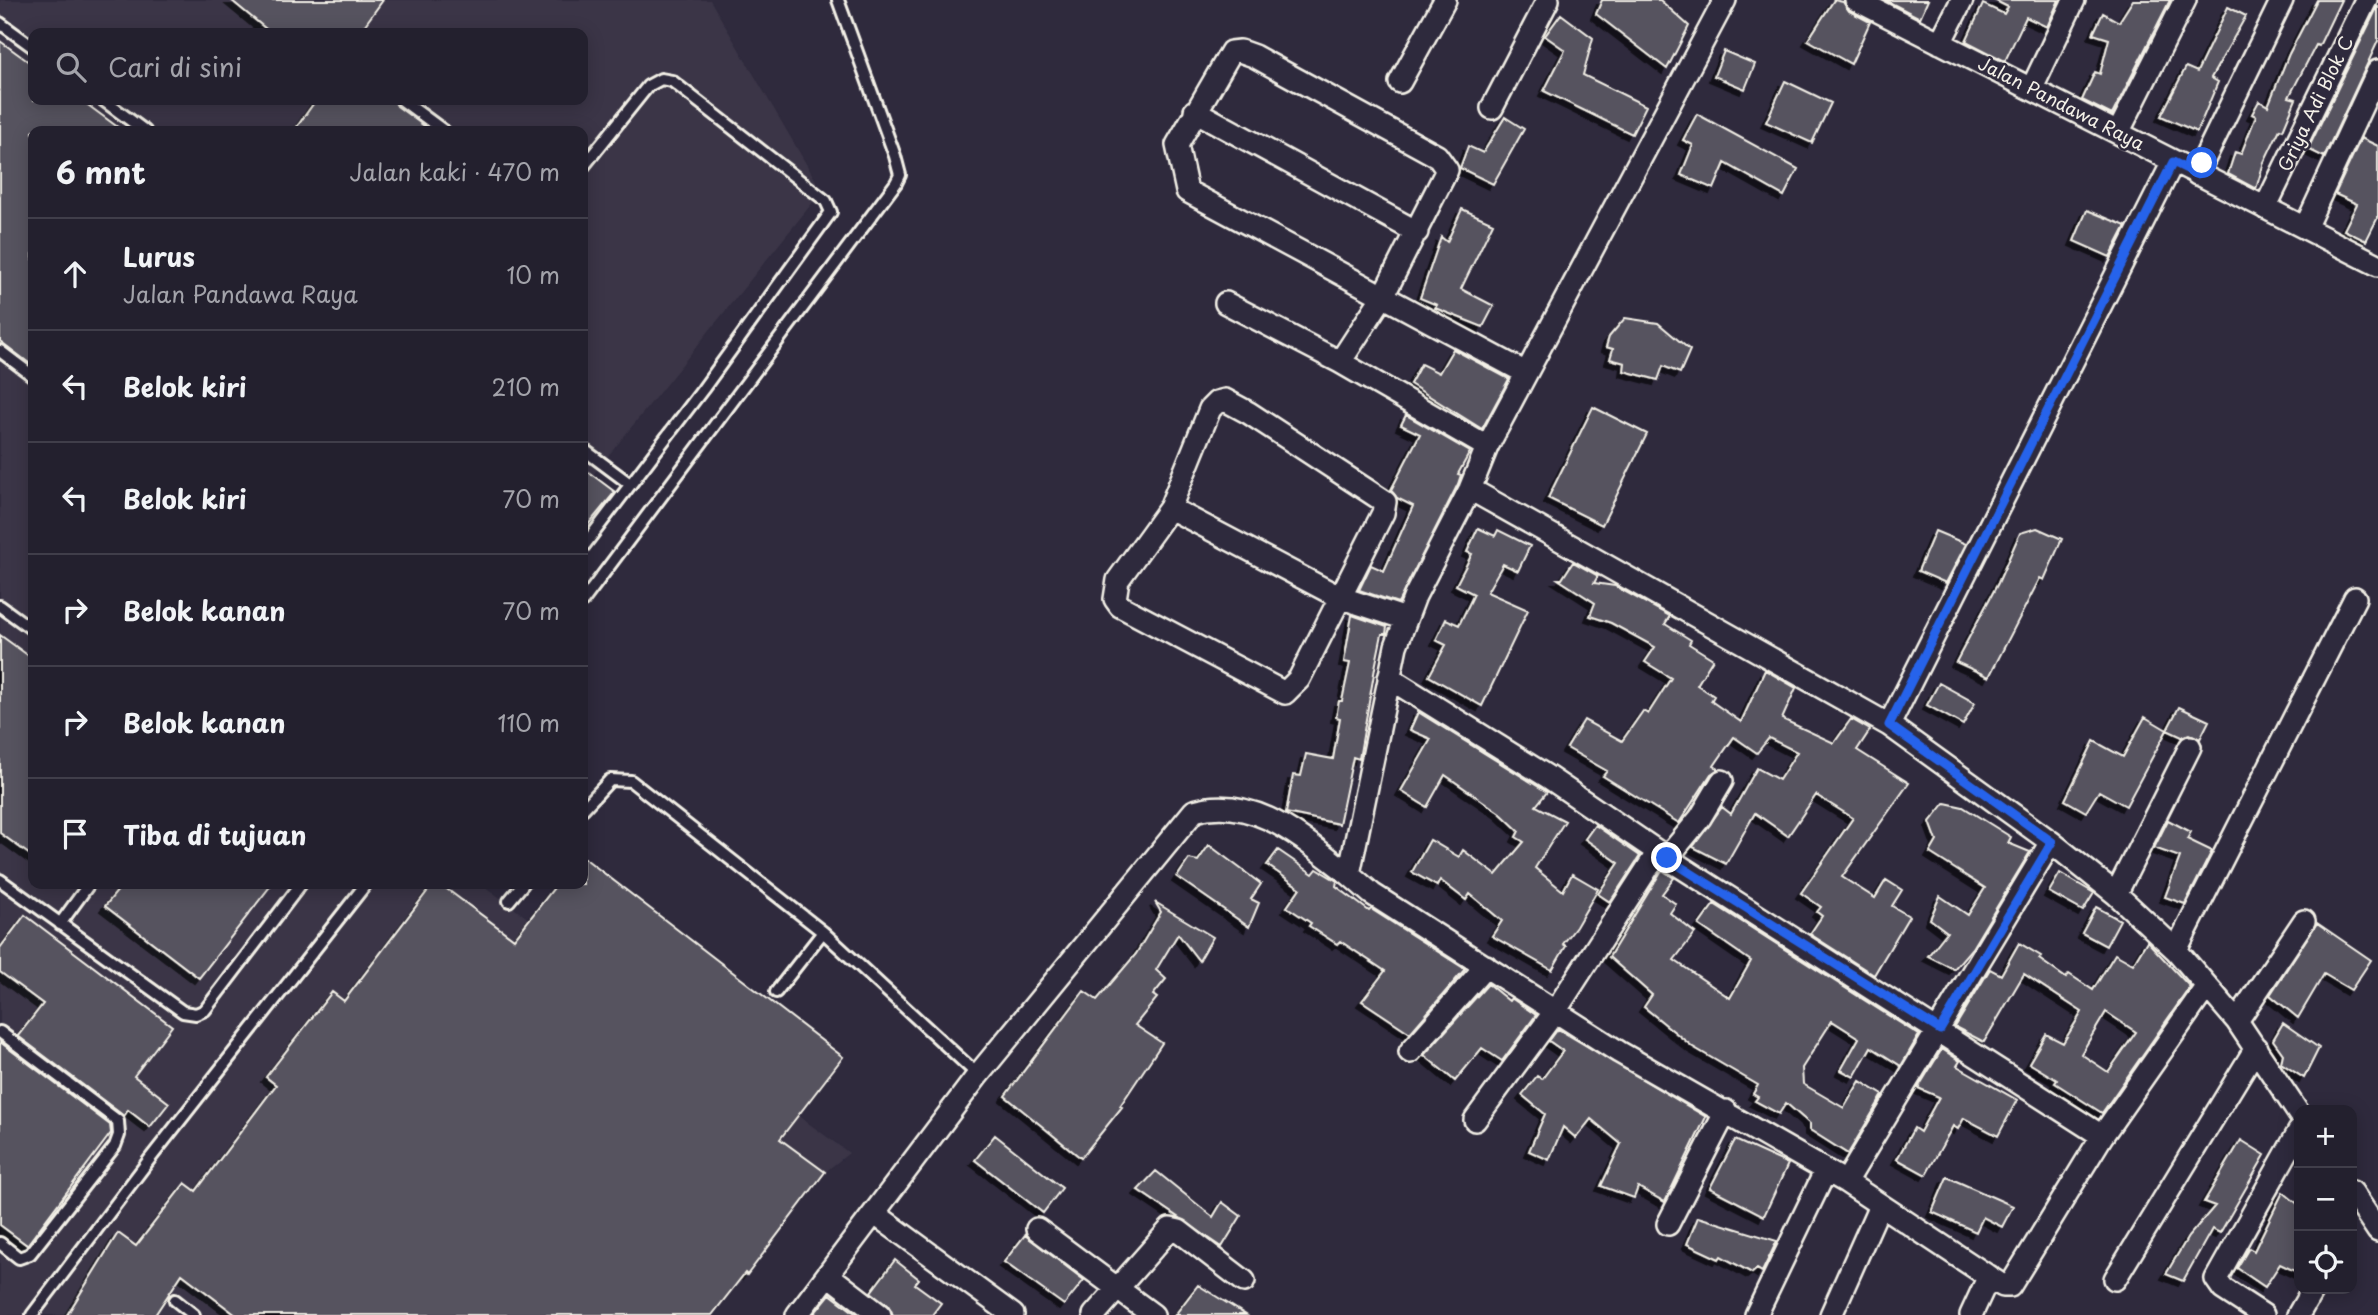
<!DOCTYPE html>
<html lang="id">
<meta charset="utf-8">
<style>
:root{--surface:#23202e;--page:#2f2d3a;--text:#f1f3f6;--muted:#a3a3aa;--line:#403e4a}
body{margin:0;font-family:"Playpen Sans",sans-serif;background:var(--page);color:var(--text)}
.controls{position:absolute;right:21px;bottom:21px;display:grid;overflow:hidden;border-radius:14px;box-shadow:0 4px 18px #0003}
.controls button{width:63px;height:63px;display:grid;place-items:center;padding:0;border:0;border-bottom:2px solid var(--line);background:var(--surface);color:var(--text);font:35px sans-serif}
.stop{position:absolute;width:21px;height:21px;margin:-16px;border:5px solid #2563eb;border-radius:50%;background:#fff}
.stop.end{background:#2563eb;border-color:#fff;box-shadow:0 2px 7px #0008}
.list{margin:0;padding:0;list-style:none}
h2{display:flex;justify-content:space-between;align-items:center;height:91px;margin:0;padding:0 28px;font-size:30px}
h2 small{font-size:23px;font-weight:400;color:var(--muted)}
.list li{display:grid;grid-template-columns:46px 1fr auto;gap:21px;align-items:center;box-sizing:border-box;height:112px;padding:0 28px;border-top:2px solid var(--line)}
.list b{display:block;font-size:26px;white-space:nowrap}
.list p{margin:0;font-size:23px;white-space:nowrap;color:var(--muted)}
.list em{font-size:23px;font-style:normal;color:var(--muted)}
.icon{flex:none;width:38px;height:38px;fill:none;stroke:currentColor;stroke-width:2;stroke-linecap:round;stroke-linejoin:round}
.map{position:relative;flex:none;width:2378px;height:1315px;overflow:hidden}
.search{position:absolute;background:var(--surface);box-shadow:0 4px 18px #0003;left:28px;top:28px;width:560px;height:77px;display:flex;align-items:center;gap:18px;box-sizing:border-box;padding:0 24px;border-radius:14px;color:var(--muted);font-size:26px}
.panel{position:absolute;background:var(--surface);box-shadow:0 4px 18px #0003;left:28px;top:126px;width:560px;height:763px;border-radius:14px}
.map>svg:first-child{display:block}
.built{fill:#3b3647;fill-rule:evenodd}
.building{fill:#56525f;stroke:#f4f1e8;stroke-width:2;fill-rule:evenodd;filter:url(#shadow)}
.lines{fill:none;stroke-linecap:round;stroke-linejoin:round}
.lane-casing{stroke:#f4f1e8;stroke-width:16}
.street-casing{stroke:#f4f1e8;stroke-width:26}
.lane{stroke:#2f2a3d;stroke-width:10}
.street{stroke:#2f2a3d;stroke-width:21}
.route{stroke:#2563eb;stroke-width:9}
.labels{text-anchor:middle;stroke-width:5;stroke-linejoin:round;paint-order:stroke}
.street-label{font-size:18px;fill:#f4f1e8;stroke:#2f2a3d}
</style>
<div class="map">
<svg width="2378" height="1315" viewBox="0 0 2378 1315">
<defs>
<filter id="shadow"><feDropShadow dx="-5" dy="5" stdDeviation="0" flood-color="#0009"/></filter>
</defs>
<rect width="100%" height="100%" fill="#2f2a3d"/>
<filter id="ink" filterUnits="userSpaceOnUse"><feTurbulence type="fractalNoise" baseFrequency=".0143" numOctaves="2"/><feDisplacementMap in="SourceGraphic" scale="14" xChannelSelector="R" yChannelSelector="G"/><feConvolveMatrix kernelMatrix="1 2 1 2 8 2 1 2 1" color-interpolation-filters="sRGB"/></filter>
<g filter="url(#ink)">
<path class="built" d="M 0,0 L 710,0 L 822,191 L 583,487 L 583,131 L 33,131 L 33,884 L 481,884 L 849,1153 L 825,1172 L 747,1275 L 712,1315 L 0,1315 ZM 33,33 L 583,33 L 583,100 L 33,100 Z"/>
<path class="building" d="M 231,0 L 383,0 L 359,33 L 271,33 Z
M 1602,0 L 1660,0 L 1689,26 L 1667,69 L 1596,14 Z
M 1834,0 L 1843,2 L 1849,11 L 1870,22 L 1851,64 L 1808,40 Z
M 1885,0 L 1928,0 L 1920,18 Z
M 1994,0 L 2059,0 L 2047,27 L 2026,17 L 2005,61 L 1966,41 L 1983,4 L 2004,14 L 2008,7 Z
M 2133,0 L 2170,0 L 2112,115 L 2082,100 L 2095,72 L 2100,74 L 2109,39 L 2093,34 L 2103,13 L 2119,22 Z
M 2317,0 L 2341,0 L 2319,46 L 2316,45 L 2289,97 L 2296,99 L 2283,130 L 2280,129 L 2264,162 L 2256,189 L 2228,174 L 2235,152 L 2241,154 L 2256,116 L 2252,114 L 2259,101 L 2268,106 L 2289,54 Z
M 2378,6 L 2378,41 L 2324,157 L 2308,149 Z
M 2228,7 L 2246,16 L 2211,78 L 2218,82 L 2197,132 L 2161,116 L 2186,67 L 2197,72 Z
M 1561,14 L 1593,38 L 1583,75 L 1646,106 L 1632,134 L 1544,91 L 1565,50 L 1545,36 Z
M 0,41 L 33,65 L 33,100 L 81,100 L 123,131 L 33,131 L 33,366 L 0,341 Z
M 1724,51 L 1755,64 L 1745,89 L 1714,76 Z
M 1785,81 L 1831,103 L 1812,143 L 1766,122 Z
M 316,100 L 394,100 L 397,106 L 431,131 L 294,131 Z
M 1697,114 L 1798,169 L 1784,196 L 1725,163 L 1714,189 L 1681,175 L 1693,145 L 1683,140 Z
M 1505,117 L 1524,129 L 1493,184 L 1460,168 L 1468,146 L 1483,153 Z
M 2361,138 L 2378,146 L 2378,217 L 2366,241 L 2344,230 L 2357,204 L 2335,194 Z
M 1462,209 L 1493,223 L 1461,289 L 1494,306 L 1483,327 L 1435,308 L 1437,305 L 1420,298 L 1441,237 L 1447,242 Z
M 2087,210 L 2126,226 L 2110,257 L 2074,241 Z
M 1625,318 L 1658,323 L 1690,350 L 1680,373 L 1663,366 L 1658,380 L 1624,371 L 1625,363 L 1610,359 L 1613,349 L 1606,347 L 1609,337 Z
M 1453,349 L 1509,379 L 1482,429 L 1410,384 L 1421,364 L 1439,373 Z
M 1593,407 L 1647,434 L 1602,525 L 1548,498 Z
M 1406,415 L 1470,452 L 1458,474 L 1461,475 L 1458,484 L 1398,603 L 1359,590 L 1371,565 L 1384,571 L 1413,506 L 1397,498 L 1391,490 L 1420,434 L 1401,425 Z
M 583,468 L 615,492 L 583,531 Z
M 1478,528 L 1495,536 L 1498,530 L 1530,546 L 1518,571 L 1503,564 L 1487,592 L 1528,610 L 1482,706 L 1429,676 L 1446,645 L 1436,640 L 1446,619 L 1459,625 L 1474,594 L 1456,585 L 1472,554 L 1467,552 Z
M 2037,528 L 2062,539 L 2044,580 L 2040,578 L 1989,677 L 1956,662 L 1998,583 L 2020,533 Z
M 1935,531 L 1966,544 L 1946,583 L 1918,571 Z
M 1573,562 L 1598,576 L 1594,583 L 1615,586 L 1670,616 L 1665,624 L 1691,640 L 1689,644 L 1713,659 L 1697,685 L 1714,696 L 1711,701 L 1741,722 L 1765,670 L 1796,688 L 1782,719 L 1834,743 L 1851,719 L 1870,730 L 1857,750 L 1909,783 L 1842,877 L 1875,898 L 1886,880 L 1902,890 L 1892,906 L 1909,916 L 1874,975 L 1810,934 L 1822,916 L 1817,912 L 1821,907 L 1801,893 L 1853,818 L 1816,795 L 1788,836 L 1755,813 L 1726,864 L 1693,847 L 1722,807 L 1731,814 L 1757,768 L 1779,780 L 1797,752 L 1769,738 L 1757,753 L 1734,737 L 1714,766 L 1719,769 L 1711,774 L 1679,823 L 1603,776 L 1607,771 L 1567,748 L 1584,720 L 1622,741 L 1643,711 L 1648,714 L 1671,678 L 1645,662 L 1655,647 L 1611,623 L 1590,616 L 1595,603 L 1558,579 L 1562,579 Z
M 1352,615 L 1387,627 L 1386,634 L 1382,634 L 1375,668 L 1359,759 L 1353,757 L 1339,824 L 1286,813 L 1293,775 L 1301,776 L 1306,754 L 1333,759 L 1340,718 L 1336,717 L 1339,701 L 1342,701 L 1350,663 L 1344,662 Z
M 0,635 L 33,659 L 33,857 L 0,833 Z
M 1939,683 L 1975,703 L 1963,725 L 1927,705 Z
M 2179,707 L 2209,721 L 2200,739 L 2190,734 L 2182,737 L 2167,730 Z
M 1418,712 L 1547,792 L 1536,806 L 1565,821 L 1535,868 L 1563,891 L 1572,874 L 1598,889 L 1576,927 L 1563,944 L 1566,946 L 1552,970 L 1492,936 L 1502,921 L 1470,894 L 1466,900 L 1440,880 L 1437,886 L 1412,872 L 1430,840 L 1459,857 L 1463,850 L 1496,875 L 1524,842 L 1516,837 L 1519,831 L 1500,813 L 1445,775 L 1427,807 L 1401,791 L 1431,739 L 1410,730 Z
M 2145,717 L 2167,730 L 2126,806 L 2099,791 L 2086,812 L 2065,800 L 2094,741 L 2123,757 Z
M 1945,803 L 1963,807 L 2011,837 L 2008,843 L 2030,852 L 1972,948 L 1954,969 L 1928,956 L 1947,932 L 1930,919 L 1940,896 L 1968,915 L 1985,888 L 1930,853 L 1937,841 L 1930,822 Z
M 2168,820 L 2191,832 L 2187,839 L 2212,851 L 2185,904 L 2165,897 L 2180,857 L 2154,848 Z
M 1595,825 L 1640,856 L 1610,902 L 1598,894 L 1619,863 L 1585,839 Z
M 1209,845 L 1261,884 L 1251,899 L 1259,903 L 1249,927 L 1177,877 L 1189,859 L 1198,861 Z
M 1278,850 L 1313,874 L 1317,869 L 1337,881 L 1336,886 L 1369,911 L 1371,909 L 1465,969 L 1410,1033 L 1362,1001 L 1385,971 L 1340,941 L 1337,944 L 1309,926 L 1311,923 L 1287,907 L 1300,888 L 1267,865 Z
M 583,857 L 843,1057 L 780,1139 L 825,1172 L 747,1275 L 745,1273 L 712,1315 L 236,1315 L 182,1274 L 155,1315 L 67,1315 L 118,1233 L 136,1246 L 185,1183 L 196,1191 L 276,1085 L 266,1077 L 332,992 L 344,1001 L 433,884 L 440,884 L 514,939 L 557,884 L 583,884 Z
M 1662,870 L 1674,878 L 1662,894 L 1676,904 L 1670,913 L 1695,933 L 1674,960 L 1730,998 L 1751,961 L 1699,925 L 1714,904 L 1919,1035 L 1901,1066 L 1871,1047 L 1854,1077 L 1841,1070 L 1859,1038 L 1832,1021 L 1802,1068 L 1803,1084 L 1844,1108 L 1860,1081 L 1883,1095 L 1848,1154 L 1810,1130 L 1810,1124 L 1786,1103 L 1779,1114 L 1755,1101 L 1758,1097 L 1753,1094 L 1758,1085 L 1693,1047 L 1644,1007 L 1652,995 L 1609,957 Z
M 2060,873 L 2094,893 L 2083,911 L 2049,892 Z
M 123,884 L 272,884 L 199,978 L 105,906 Z
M 1155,902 L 1213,937 L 1199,961 L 1178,934 L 1156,970 L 1166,979 L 1153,995 L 1157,998 L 1135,1025 L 1162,1043 L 1120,1106 L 1122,1107 L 1081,1158 L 1005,1096 L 1084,991 L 1097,1000 L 1136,954 L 1161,912 Z
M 2096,907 L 2120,920 L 2106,946 L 2082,933 Z
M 25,915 L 172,1026 L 134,1076 L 169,1103 L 150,1127 L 128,1110 L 124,1116 L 18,1036 L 43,1004 L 0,972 L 0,948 Z
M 2317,923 L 2371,960 L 2351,990 L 2324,974 L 2298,1018 L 2270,995 Z
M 2147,941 L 2190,987 L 2102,1113 L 2055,1083 L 2057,1080 L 2029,1063 L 2046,1034 L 2063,1043 L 2082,1012 L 2024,974 L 1984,1042 L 1955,1027 L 1990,969 L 2001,975 L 2019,943 L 2041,956 L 2039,959 L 2066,978 L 2069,974 L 2093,990 L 2115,954 L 2133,964 ZM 2106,1012 L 2136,1032 L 2108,1072 L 2081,1054 Z
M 1488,984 L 1509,1001 L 1511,998 L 1536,1015 L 1502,1061 L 1482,1048 L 1455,1081 L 1424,1055 Z
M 2283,1023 L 2319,1048 L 2304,1078 L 2281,1063 L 2283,1054 L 2273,1040 Z
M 1558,1029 L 1706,1117 L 1665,1202 L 1638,1187 L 1634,1198 L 1601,1186 L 1621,1144 L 1591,1119 L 1576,1138 L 1563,1127 L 1549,1160 L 1529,1151 L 1545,1114 L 1522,1095 L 1537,1076 L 1542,1079 L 1563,1051 L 1549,1041 Z
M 0,1042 L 110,1125 L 111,1133 L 27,1245 L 0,1225 Z
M 1942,1049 L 1960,1061 L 1957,1066 L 2017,1100 L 1998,1136 L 1964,1118 L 1958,1129 L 1953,1126 L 1926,1175 L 1897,1159 L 1914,1128 L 1920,1132 L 1939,1097 L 1918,1088 Z
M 995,1135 L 1062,1188 L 1043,1213 L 975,1160 Z
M 1735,1140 L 1788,1164 L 1764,1216 L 1710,1188 Z
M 2241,1140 L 2265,1155 L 2220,1233 L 2212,1229 L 2183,1281 L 2166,1274 L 2188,1237 L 2215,1206 L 2204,1202 Z
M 1156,1171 L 1213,1217 L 1222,1202 L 1241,1216 L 1222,1247 L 1138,1190 Z
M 1947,1177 L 2013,1206 L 2002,1227 L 1983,1217 L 1976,1232 L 1932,1212 Z
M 2283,1192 L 2299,1205 L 2299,1273 L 2280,1264 L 2265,1287 L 2237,1268 L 2249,1248 L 2254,1251 Z
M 1698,1217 L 1777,1241 L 1762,1272 L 1757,1269 L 1752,1273 L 1721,1256 L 1719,1259 L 1687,1244 Z
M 1025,1235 L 1084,1280 L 1064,1305 L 1004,1262 Z
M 895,1260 L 919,1279 L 915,1284 L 941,1303 L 932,1315 L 893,1315 L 888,1305 L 871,1292 Z
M 1198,1285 L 1246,1315 L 1175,1315 Z
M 830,1294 L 855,1313 L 858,1315 L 813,1315 Z"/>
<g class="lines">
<g class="lane-casing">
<path id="lane" d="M 0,23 L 33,47
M 103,100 L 145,131
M 402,100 L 444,131
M 583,167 L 648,86 L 661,79 L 672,81 L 826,201 L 831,212 L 703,389 L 583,547
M 0,351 L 33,376
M 583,449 L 630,484
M 583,601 L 896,183 L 900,175 L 895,156 L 838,0
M 0,606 L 33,630
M 583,809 L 610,780 L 631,781 L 823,932 L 978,1075
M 0,880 L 183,1012 L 196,1014 L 205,1010 L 301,884
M 509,901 L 523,884
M 60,924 L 89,884
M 776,992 L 823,932
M 0,1032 L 118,1121 L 119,1135 L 115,1146 L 30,1254 L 19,1258 L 0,1243
M 175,1300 L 194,1315
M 32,1315 L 149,1160 L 366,884"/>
</g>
<g class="street-casing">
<path id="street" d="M 1856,0 L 2378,265
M 1940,43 L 1962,0
M 1400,82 L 1445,0
M 2032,88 L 2074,0
M 1492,108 L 1548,0
M 1195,111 L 1417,232
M 2118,133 L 2185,0
M 2197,174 L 2282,0
M 2265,208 L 2366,0
M 2305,228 L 2378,71
M 1226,303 L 1340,362 L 1487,447
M 1340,362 L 1383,296 L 1447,170 L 1437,156 L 1254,56 L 1240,51 L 1231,52 L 1177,145 L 1187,191 L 1526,373
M 1225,400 L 1249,413 L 1385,502 L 1383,513 L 1299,679 L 1285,693 L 1120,606 L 1115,599 L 1118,580 L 1170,508 L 1210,409 L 1217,402 Z
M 1470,489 L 1889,725 L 2051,842 L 2116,894 L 2176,950 L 2237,1021 L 2299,1114
M 1170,508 L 1339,597 L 1406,619
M 1389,678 L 1548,777 L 1667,858 L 2102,1136
M 1889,725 L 2173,162
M 2051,842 L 1846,1182 L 2003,1286 L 2010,1286 L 2102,1136 L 2207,986
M 1667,858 L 1700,818 L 1722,781
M 1349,874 L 1372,894 L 1619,1052 L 1846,1182
M 2116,894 L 2190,747
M 2176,950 L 2355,598
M 2237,1021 L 2304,921
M 1410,1052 L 1486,966
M 1475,1120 L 1556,1010 L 1658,852
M 2352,1192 L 2378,1231
M 875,1214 L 1013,1315
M 1668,1224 L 1726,1111
M 1037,1229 L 1153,1315
M 828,1275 L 880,1315
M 2115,1279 L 2256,1048
M 797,1315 L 978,1075 L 1194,811 C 1254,793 1305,841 1349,874 L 1396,646 L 1415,596 L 1470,489 L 1487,447 L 1725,0
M 1094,1315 L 1170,1229 L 1179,1231 L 1244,1281
M 1756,1315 L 1825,1172
M 1831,1315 L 1880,1205
M 1971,1315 L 1989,1276
M 2263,1315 L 2223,1289 L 2216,1279 L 2299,1131
M 2298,1315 L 2313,1289"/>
</g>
<use href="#lane" class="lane"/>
<use href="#street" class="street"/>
</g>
</g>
<g class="lines" filter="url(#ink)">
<path class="route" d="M 1667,858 L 1940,1030 L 2052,842 L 1889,725 L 2173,162 L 2197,174 L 2202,163"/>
</g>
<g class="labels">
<g class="street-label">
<text transform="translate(2061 104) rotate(27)" y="6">Jalan Pandawa Raya</text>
<text transform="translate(2316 104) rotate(-64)" y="6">Griya Adi Blok C</text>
</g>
</g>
</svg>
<div class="controls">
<button>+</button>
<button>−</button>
<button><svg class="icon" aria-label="locate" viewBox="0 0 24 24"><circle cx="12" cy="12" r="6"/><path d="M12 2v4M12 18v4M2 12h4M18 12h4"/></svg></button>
</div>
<div class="stop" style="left:2202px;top:163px"></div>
<div class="stop end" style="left:1667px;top:858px"></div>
<div class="search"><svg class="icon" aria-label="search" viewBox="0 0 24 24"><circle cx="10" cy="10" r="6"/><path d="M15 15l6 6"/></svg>Cari di sini</div>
<section class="panel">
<h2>6 mnt<small>Jalan kaki · 470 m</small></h2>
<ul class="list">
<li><svg class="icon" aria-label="ahead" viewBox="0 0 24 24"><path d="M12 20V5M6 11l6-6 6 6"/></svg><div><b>Lurus</b><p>Jalan Pandawa Raya</p></div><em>10 m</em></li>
<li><svg class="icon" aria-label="left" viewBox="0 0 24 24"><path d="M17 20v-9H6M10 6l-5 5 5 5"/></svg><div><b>Belok kiri</b></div><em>210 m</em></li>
<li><svg class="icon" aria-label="left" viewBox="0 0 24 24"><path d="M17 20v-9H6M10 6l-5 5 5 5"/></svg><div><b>Belok kiri</b></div><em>70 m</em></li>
<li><svg class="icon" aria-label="right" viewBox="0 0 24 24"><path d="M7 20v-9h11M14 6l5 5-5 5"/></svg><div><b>Belok kanan</b></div><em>70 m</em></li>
<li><svg class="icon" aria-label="right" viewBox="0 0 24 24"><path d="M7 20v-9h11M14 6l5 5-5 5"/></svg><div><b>Belok kanan</b></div><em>110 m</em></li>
<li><svg class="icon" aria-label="arrive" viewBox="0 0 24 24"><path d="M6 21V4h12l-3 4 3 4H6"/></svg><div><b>Tiba di tujuan</b></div></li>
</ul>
</section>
</div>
